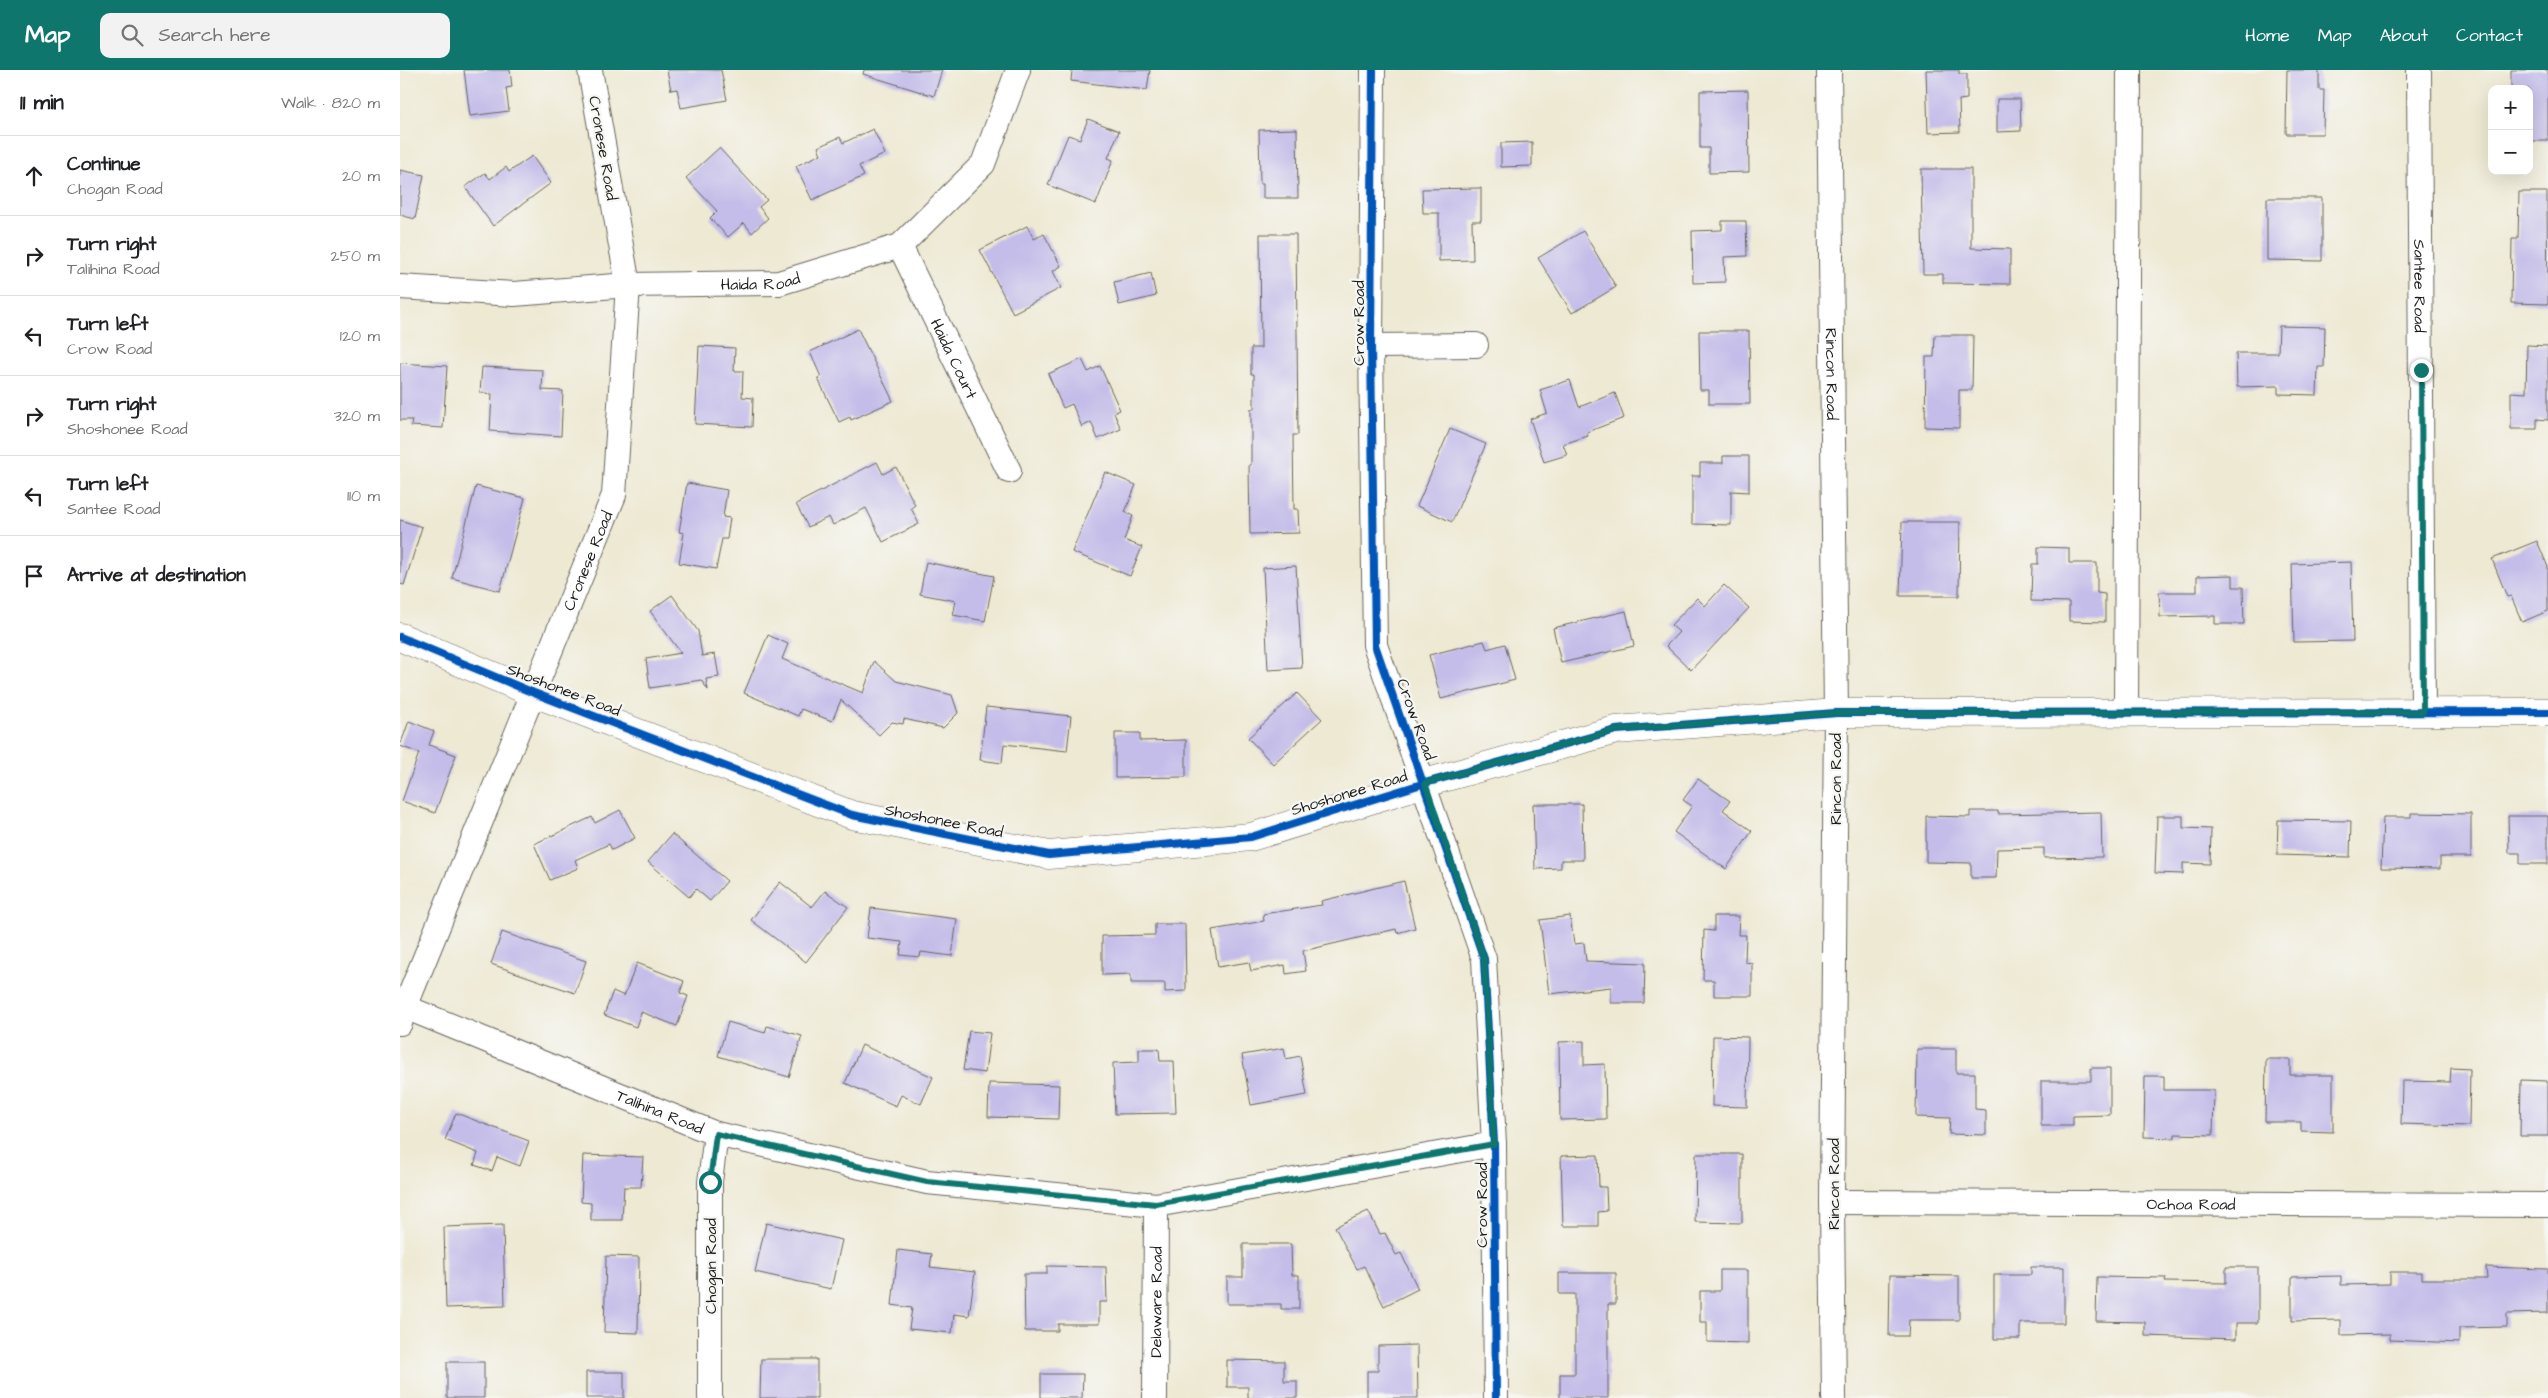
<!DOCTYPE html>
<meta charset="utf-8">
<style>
:root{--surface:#fff;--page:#f2f2f2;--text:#202124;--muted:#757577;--line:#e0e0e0;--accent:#0f766e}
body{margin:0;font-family:"Architects Daughter",sans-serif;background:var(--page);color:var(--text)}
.controls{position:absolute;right:15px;top:15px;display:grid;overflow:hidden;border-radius:10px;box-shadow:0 5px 20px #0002}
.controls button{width:45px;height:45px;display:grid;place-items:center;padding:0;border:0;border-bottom:1px solid var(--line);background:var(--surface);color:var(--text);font:25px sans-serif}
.stop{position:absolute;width:15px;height:15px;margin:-11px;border:4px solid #0f766e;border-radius:50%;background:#fff}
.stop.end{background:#0f766e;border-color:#fff;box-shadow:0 1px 5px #0008}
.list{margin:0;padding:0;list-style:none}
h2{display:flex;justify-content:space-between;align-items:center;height:65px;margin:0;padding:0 20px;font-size:21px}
h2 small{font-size:16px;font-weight:400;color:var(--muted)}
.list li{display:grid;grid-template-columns:32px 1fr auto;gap:15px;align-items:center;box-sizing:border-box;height:80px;padding:0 20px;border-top:1px solid var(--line)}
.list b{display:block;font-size:19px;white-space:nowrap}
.list p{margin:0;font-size:16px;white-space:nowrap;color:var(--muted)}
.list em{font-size:16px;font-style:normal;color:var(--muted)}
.icon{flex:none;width:28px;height:28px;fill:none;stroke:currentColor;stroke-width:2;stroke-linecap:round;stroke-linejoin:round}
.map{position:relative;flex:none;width:2148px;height:1328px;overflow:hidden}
header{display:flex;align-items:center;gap:30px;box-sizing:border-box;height:70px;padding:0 25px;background:var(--accent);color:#fff}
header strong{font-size:24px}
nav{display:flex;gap:28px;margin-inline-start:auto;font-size:18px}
.search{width:350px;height:45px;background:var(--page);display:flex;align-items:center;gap:12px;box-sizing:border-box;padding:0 18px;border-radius:10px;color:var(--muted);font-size:19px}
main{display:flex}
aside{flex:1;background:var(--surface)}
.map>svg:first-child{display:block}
.building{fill:#c4bde9}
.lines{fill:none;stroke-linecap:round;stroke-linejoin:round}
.street-casing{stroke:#66645c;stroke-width:26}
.secondary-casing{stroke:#66645c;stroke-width:29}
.street{stroke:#fff;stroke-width:24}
.secondary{stroke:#fff;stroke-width:28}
.cycleway-casing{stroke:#f6f6f2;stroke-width:11}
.cycleway{stroke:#0057b8;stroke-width:8}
.route{stroke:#0f766e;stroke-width:6}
.labels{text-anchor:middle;stroke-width:4.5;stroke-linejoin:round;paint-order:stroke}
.street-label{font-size:16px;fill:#1c1c1c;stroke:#f6f6f2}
</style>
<header>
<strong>Map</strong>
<div class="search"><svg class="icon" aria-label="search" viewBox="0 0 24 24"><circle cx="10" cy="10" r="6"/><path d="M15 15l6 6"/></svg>Search here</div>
<nav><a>Home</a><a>Map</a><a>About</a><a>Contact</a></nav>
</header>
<main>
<aside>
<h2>11 min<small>Walk · 820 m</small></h2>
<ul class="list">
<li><svg class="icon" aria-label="ahead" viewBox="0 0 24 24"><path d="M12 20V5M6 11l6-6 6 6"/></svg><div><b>Continue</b><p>Chogan Road</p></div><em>20 m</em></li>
<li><svg class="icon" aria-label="right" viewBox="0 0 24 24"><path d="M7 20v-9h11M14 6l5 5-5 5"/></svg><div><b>Turn right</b><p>Talihina Road</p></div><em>250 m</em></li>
<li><svg class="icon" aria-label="left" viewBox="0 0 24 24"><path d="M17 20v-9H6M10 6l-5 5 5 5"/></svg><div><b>Turn left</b><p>Crow Road</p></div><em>120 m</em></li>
<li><svg class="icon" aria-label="right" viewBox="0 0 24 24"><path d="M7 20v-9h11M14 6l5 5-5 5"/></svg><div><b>Turn right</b><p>Shoshonee Road</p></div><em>320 m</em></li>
<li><svg class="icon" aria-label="left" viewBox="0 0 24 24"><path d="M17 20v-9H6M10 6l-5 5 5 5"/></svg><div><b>Turn left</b><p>Santee Road</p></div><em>110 m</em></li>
<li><svg class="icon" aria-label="arrive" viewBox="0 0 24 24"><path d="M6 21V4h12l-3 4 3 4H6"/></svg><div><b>Arrive at destination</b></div></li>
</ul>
</aside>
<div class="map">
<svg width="2148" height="1328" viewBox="0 0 2148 1328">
<rect width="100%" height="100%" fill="#f6f6f2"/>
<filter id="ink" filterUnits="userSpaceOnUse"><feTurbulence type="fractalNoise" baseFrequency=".02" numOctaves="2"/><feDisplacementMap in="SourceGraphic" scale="10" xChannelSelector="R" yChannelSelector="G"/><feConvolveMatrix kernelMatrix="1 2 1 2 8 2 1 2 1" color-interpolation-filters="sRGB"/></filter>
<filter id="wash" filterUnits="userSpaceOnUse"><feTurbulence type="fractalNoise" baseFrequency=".0096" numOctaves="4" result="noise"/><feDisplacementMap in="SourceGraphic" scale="20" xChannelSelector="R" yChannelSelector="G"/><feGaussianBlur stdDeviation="1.12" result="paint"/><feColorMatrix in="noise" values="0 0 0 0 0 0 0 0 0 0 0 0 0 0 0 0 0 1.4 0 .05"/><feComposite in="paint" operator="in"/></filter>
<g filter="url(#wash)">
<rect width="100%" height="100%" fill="#eee9d3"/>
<g id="blocks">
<path class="building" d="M 64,0 L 110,0 L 112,17 L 106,18 L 109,41 L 70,46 Z
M 267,0 L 321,0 L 327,30 L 281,38 L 277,19 L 271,20 Z
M 464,0 L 542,0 L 534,26 L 463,4 Z
M 672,0 L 750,0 L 747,20 L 671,11 Z
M 1526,0 L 1559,0 L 1559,4 L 1567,4 L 1567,29 L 1559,30 L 1560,62 L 1528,63 Z
M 1887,0 L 1919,0 L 1919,20 L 1924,20 L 1923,64 L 1886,64 Z
M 2111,0 L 2148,0 L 2148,71 L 2129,71 L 2129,19 L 2111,19 Z
M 1348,20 L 1349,102 L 1309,103 L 1309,78 L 1300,78 L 1300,21 Z
M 1597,29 L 1620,29 L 1621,61 L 1597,62 Z
M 688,49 L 719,61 L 708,88 L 713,90 L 696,134 L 648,115 L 668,65 L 680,69 Z
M 473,59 L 485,84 L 459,96 L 464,106 L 412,130 L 396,96 L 421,84 L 418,77 L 440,67 L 443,73 Z
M 897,59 L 898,128 L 863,128 L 863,114 L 860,114 L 859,60 Z
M 1132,72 L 1132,96 L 1101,97 L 1101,73 Z
M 319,78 L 367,130 L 359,137 L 368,148 L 352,163 L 344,153 L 328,167 L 310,148 L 317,141 L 286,108 Z
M 132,86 L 151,113 L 93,156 L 65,117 L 85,103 L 90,109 L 106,97 L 109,102 Z
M 1521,99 L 1571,99 L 1571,178 L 1610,179 L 1610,214 L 1543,213 L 1543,204 L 1523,204 Z
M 0,100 L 24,105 L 15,149 L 0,145 Z
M 1081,118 L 1081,151 L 1072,151 L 1073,190 L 1039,191 L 1039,143 L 1023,143 L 1022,119 Z
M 2119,122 L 2147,122 L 2148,234 L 2111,233 L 2112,169 L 2118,169 Z
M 1867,128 L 1922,128 L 1922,191 L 1867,190 Z
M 1322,151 L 1346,151 L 1347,186 L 1324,187 L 1325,212 L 1293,213 L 1292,161 L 1322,160 Z
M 627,156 L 634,169 L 644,164 L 661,196 L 653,201 L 661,218 L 613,243 L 580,180 Z
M 1183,161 L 1216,217 L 1172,243 L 1138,188 Z
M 860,164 L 896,164 L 898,365 L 893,365 L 894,439 L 898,439 L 899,463 L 850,464 L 849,395 L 851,395 L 851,339 L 854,339 L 854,304 L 851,304 L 851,278 L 861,278 Z
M 751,203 L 756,226 L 719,235 L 714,212 Z
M 1879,256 L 1925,257 L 1924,297 L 1918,297 L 1917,325 L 1878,324 L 1878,316 L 1837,317 L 1836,283 L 1878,283 Z
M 458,259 L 493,331 L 451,350 L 450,347 L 439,352 L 418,309 L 421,307 L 410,282 Z
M 1299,261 L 1349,261 L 1350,334 L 1309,334 L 1309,320 L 1300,320 Z
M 1535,265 L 1573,265 L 1572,320 L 1559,320 L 1559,358 L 1525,357 L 1526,287 L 1534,287 Z
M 2127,275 L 2148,276 L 2148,350 L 2137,349 L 2137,359 L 2111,359 L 2111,322 L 2126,323 Z
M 299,276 L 335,278 L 334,301 L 343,301 L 342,327 L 353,328 L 352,357 L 295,354 Z
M 682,289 L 688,302 L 700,296 L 720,340 L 714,343 L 721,359 L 698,369 L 691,352 L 682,357 L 672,334 L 663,338 L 648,304 Z
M 0,293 L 47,296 L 43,358 L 11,356 L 12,350 L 0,350 Z
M 82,297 L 143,300 L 142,320 L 163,321 L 161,366 L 90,361 L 92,324 L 80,323 Z
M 1170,310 L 1179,337 L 1215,323 L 1224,348 L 1187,362 L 1188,366 L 1163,374 L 1167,385 L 1144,392 L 1130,349 L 1147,343 L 1140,320 Z
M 1050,359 L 1086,374 L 1052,452 L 1017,436 Z
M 1323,386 L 1349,386 L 1349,422 L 1331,421 L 1331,455 L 1292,454 L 1292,406 L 1300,406 L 1300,393 L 1323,393 Z
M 477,392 L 483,404 L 496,397 L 515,435 L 511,438 L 519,454 L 483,472 L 466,438 L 433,455 L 429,447 L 408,457 L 396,434 Z
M 705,402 L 736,415 L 725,442 L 733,446 L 724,470 L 742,477 L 730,506 L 672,482 Z
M 287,413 L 327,420 L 323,447 L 330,448 L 327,469 L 322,469 L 316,499 L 279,493 L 284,463 L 279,462 Z
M 76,416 L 125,428 L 100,521 L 52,508 Z
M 0,450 L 22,457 L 4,515 L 0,514 Z
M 1502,452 L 1560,452 L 1559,526 L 1500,526 Z
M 2137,471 L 2148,497 L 2148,541 L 2122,552 L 2111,526 L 2107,527 L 2092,489 Z
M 1638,477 L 1669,478 L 1669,493 L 1697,493 L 1697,523 L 1705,524 L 1705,552 L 1669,551 L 1669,532 L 1631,531 L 1632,494 L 1638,494 Z
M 526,492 L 594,506 L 585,551 L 553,545 L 556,531 L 520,524 Z
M 1951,492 L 1953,571 L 1894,572 L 1892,494 Z
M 896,496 L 902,598 L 868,600 L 863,498 Z
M 1833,505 L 1833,517 L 1843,517 L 1844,554 L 1815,554 L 1815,546 L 1760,547 L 1759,522 L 1797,522 L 1797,506 Z
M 1324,515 L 1349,538 L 1291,600 L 1266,576 L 1279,562 L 1271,555 L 1297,528 L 1305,536 Z
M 272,525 L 298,561 L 302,586 L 315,584 L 319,607 L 306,609 L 308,620 L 301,610 L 250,618 L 246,589 L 281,583 L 250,541 Z
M 1226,541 L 1234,576 L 1161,593 L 1153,558 Z
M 368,565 L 388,574 L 382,589 L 463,623 L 474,591 L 496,611 L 552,625 L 558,643 L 543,658 L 504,649 L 503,654 L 492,652 L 479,665 L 441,630 L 432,651 L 401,639 L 398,646 L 344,623 Z
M 1084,571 L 1087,579 L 1105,574 L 1115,610 L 1041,629 L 1029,585 Z
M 897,623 L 922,649 L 873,694 L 848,668 Z
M 586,637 L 671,646 L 667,681 L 604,674 L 602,693 L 580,690 Z
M 9,651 L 34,661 L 29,675 L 56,685 L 35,743 L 2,731 L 19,683 L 0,676 Z
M 715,663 L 740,663 L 740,671 L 786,670 L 786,707 L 715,708 Z
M 1298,709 L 1330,731 L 1323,740 L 1352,761 L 1326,799 L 1274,762 L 1292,736 L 1283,730 Z
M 1133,734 L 1182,734 L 1183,790 L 1161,790 L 1161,798 L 1135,799 Z
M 220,740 L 235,768 L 212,780 L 209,774 L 175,790 L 178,798 L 150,810 L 134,774 L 192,747 L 195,753 Z
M 1570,741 L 1598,741 L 1598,744 L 1701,742 L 1702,787 L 1644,788 L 1644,778 L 1597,779 L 1596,808 L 1571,808 L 1571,793 L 1526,792 L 1526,746 L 1570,747 Z
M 2011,743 L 2071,744 L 2071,787 L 2040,787 L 2040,799 L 1981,798 L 1983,747 L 2011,747 Z
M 1757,746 L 1783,746 L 1783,758 L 1811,759 L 1810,794 L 1783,793 L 1783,804 L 1755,803 Z
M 2108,746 L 2148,746 L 2148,794 L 2120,794 L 2120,783 L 2109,783 Z
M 1878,750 L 1951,751 L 1950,787 L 1877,785 Z
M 272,764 L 327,811 L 310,831 L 296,819 L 289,827 L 248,792 Z
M 1004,811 L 1015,858 L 997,863 L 996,859 L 903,881 L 906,901 L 886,904 L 885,895 L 851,901 L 849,892 L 818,897 L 812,860 L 864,851 L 863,844 L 922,835 L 921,831 Z
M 380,812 L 412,837 L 425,821 L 448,837 L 406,892 L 351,850 Z
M 471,838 L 557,849 L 552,886 L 521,882 L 520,887 L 500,885 L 502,872 L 467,868 Z
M 1170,846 L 1174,874 L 1184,873 L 1186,891 L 1245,893 L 1244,933 L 1211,933 L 1211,917 L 1149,924 L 1140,850 Z
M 1314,846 L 1339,846 L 1338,865 L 1346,865 L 1345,892 L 1352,893 L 1352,926 L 1314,926 L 1314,910 L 1303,910 L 1304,860 L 1314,861 Z
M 755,854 L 785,854 L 786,921 L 765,922 L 765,913 L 731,913 L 731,904 L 702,905 L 702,866 L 755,865 Z
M 102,862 L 186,891 L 175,923 L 91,894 Z
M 237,893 L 284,911 L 280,923 L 288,926 L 277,956 L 241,942 L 236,957 L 204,945 L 213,921 L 224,926 Z
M 328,952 L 365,963 L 367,956 L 402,966 L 389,1007 L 318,986 Z
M 569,961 L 590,963 L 585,1003 L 563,1000 Z
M 1313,966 L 1348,967 L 1347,1037 L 1312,1036 Z
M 1184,971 L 1184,995 L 1205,994 L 1206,1049 L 1160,1050 L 1159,972 Z
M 462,975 L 533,1007 L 521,1034 L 501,1025 L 496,1036 L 445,1013 Z
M 884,978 L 886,989 L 900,986 L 907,1025 L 851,1035 L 842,985 Z
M 739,979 L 759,979 L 760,991 L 774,991 L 776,1043 L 715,1044 L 713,993 L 739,992 Z
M 1517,979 L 1556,979 L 1556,1003 L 1575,1003 L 1575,1039 L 1586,1040 L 1586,1065 L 1549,1064 L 1550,1048 L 1516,1047 Z
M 1866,989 L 1890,989 L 1890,1005 L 1933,1005 L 1933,1062 L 1901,1061 L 1901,1052 L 1865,1052 Z
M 1691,998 L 1710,998 L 1710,1045 L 1673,1046 L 1673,1056 L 1641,1056 L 1641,1011 L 1691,1011 Z
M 2051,998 L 2070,999 L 2069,1056 L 2001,1054 L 2002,1011 L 2050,1012 Z
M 1745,1006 L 1764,1006 L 1764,1020 L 1814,1020 L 1813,1065 L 1775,1064 L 1775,1068 L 1744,1067 Z
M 2121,1010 L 2148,1011 L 2148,1066 L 2120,1066 Z
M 589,1013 L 659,1015 L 658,1049 L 588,1047 Z
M 56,1043 L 129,1071 L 120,1096 L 97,1087 L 92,1101 L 74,1095 L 78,1083 L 45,1070 Z
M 1296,1084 L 1342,1084 L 1342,1153 L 1295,1152 Z
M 183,1085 L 243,1087 L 241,1117 L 224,1117 L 222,1150 L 191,1150 L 191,1133 L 181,1132 Z
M 1198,1085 L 1199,1117 L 1206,1117 L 1207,1141 L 1198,1142 L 1198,1156 L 1163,1156 L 1161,1086 Z
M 968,1141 L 980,1164 L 985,1163 L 996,1185 L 1001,1183 L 1018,1219 L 984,1236 L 964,1196 L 957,1199 L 935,1157 Z
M 366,1153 L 442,1170 L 431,1219 L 355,1202 Z
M 103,1155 L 105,1236 L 46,1238 L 44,1157 Z
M 843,1174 L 891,1174 L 892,1205 L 899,1205 L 899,1239 L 881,1239 L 881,1234 L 827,1234 L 827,1207 L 843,1207 Z
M 498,1180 L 532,1184 L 530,1197 L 575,1202 L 569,1246 L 554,1244 L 552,1263 L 509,1259 L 512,1238 L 492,1235 Z
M 206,1186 L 239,1187 L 238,1263 L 204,1262 Z
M 647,1196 L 706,1197 L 707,1232 L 699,1232 L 699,1254 L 658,1254 L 658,1261 L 625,1261 L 624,1204 L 647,1204 Z
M 1631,1197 L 1664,1197 L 1664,1253 L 1620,1253 L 1620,1269 L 1594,1269 L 1594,1205 L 1631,1205 Z
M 1826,1197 L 1858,1197 L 1858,1253 L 1836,1253 L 1836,1269 L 1745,1266 L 1745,1252 L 1696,1251 L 1697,1207 L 1766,1208 L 1765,1212 L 1826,1213 Z
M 2086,1197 L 2148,1199 L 2148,1243 L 2107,1244 L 2107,1257 L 2059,1258 L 2059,1273 L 1990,1270 L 1990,1264 L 1941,1265 L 1941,1250 L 1892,1251 L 1892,1207 L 1941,1206 L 1941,1215 L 1990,1214 L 1990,1202 L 2022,1202 L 2022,1209 L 2087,1209 Z
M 1320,1200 L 1348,1200 L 1348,1273 L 1307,1272 L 1307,1252 L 1300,1252 L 1300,1221 L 1320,1221 Z
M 1159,1203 L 1216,1203 L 1216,1234 L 1208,1234 L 1208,1328 L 1160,1328 L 1160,1304 L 1175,1304 L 1175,1224 L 1159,1224 Z
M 1490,1205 L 1559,1206 L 1559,1250 L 1509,1250 L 1508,1266 L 1489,1266 Z
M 1017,1275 L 1018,1328 L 967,1328 L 967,1301 L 978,1301 L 978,1276 Z
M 361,1289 L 417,1289 L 417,1328 L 360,1328 Z
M 827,1290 L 884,1291 L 884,1311 L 897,1311 L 897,1328 L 848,1328 L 848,1317 L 827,1317 Z
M 47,1292 L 84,1292 L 84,1328 L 47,1328 Z
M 186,1302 L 224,1302 L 224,1328 L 186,1328 Z
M 641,1304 L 683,1304 L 682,1328 L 641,1328 Z"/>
</g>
</g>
<g filter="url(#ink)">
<use href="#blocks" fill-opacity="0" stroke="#66645c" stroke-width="1"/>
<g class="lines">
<g class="street-casing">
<g id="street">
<path d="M 973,0 L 971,276 L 975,575 L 1084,889 L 1094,1074 L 1096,1328"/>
<path id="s1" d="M 1429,0 L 1436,643 L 1432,1132 L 1434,1328"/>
<path id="s2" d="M 2019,0 L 2023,642"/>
<path id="s3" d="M 500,176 L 609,401"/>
<path id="s4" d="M 0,217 L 114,224 L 228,215 L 379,213 L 500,176 L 583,94 L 618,0"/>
<path d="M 971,276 L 1076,275"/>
<path d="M 1726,642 L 1729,0"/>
<path id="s5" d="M 0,935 L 316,1064 L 527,1112 L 756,1135 L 1094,1074"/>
<path id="s6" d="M 0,953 L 5,937 L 214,425 L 228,215 L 190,0"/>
<path id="s7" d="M 1432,1132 L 2148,1135"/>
<path d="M 310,1328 L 310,1112 L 316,1064"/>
<path id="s8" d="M 755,1328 L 756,1135"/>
</g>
</g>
<g class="secondary-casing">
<path id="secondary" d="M 0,567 L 134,623 L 452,745 L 649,785 L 851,767 L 1025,713 L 1216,660 L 1436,643 L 2148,642"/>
</g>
<use href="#street" class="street"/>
<use href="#secondary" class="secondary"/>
<g class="cycleway-casing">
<path id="cycleway" d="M 973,0 L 971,276 L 975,575 L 1084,889 L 1094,1074 L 1096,1328
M 0,567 L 134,623 L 452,745 L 649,785 L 851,767 L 1025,713 L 1216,660 L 1436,643 L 2148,642"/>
</g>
<use href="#cycleway" class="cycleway"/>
</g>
</g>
<g class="lines" filter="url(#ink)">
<path class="route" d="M 310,1112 L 316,1064 L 527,1112 L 756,1134 L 1094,1074 L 1084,889 L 1025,713 L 1216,660 L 1436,643 L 2023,642 L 2021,300"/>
</g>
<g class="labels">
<g class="street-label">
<text transform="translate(204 78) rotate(80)" y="6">Cronese Road</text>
<text dy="6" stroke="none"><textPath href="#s4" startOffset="361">Haida Road</textPath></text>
<text dy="6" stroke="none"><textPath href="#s2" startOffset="216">Santee Road</textPath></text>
<text transform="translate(958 253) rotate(-90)" y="6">Crow Road</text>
<text dy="6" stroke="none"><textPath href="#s3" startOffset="125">Haida Court</textPath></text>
<text dy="6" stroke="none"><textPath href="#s1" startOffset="304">Rincon Road</textPath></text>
<text dy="6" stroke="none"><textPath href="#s6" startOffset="499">Cronese Road</textPath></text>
<text transform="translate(164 619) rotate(21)" y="6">Shoshonee Road</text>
<text transform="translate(1017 649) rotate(70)" y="6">Crow Road</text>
<text transform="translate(1435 709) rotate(-90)" y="6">Rincon Road</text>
<text transform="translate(949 722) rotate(-17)" y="6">Shoshonee Road</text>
<text transform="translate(544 750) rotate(11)" y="6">Shoshonee Road</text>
<text dy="6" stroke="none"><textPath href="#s5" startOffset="281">Talihina Road</textPath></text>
<text transform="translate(1433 1114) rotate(-90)" y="6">Rincon Road</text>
<text dy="6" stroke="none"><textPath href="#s7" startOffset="359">Ochoa Road</textPath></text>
<text transform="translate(1081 1135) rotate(-90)" y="6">Crow Road</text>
<text transform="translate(310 1196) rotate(-90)" y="6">Chogan Road</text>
<text dy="6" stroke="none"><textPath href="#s8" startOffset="96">Delaware Road</textPath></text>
</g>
</g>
</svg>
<div class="controls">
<button>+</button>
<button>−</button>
</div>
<div class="stop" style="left:310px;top:1112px"></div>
<div class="stop end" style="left:2021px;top:300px"></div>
</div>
</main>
